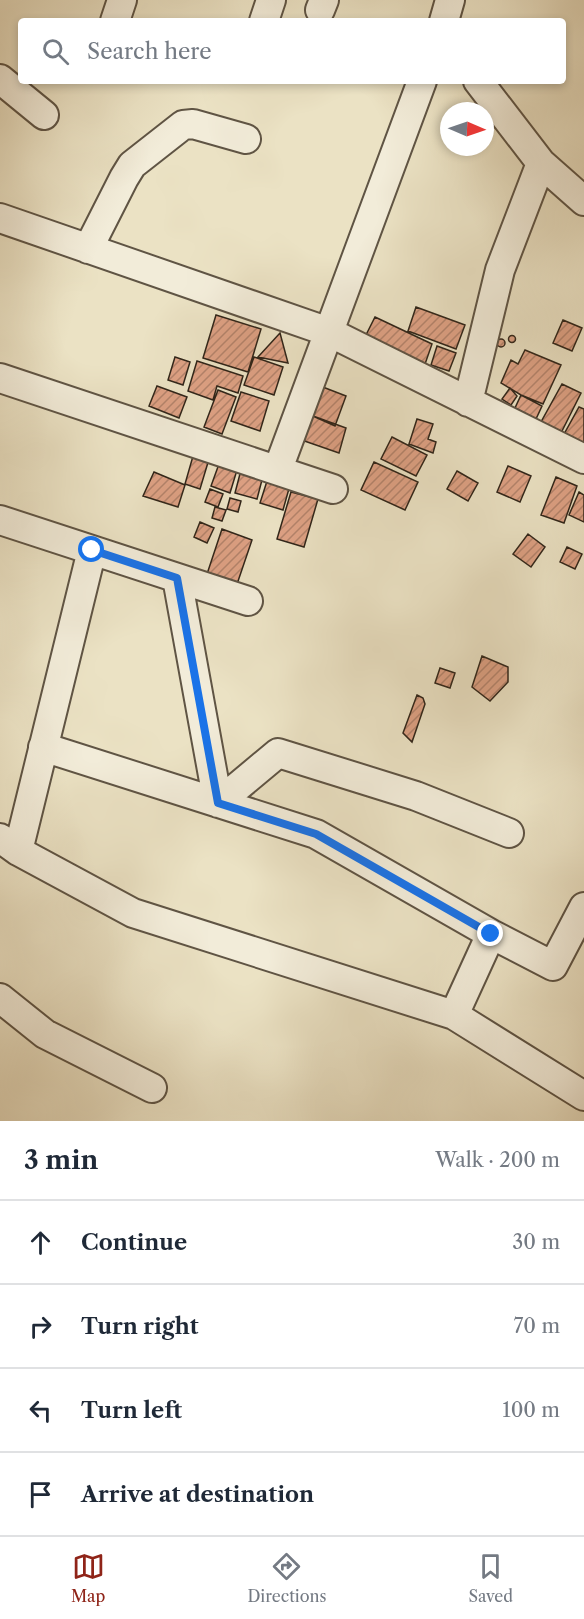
<!DOCTYPE html>
<meta charset="utf-8">
<style>
:root{--surface:#fff;--page:#f6f6f7;--text:#1f2937;--muted:#747a83;--line:#e0e1e3;--accent:#8f2418}
body{margin:0;font-family:"Libre Caslon Text",serif;background:var(--page);color:var(--text)}
.compass{position:absolute;left:440px;top:102px;width:54px;height:54px;border-radius:50%;background:var(--surface);box-shadow:0 3px 9px #0003;rotate:92deg}
.stop{position:absolute;width:18px;height:18px;margin:-14px;border:4px solid #1a73e8;border-radius:50%;background:#fff}
.stop.end{background:#1a73e8;border-color:#fff;box-shadow:0 2px 6px #0008}
.list{margin:0;padding:0;list-style:none}
h2{display:flex;justify-content:space-between;align-items:center;height:78px;margin:0;padding:0 24px;font-size:26px}
h2 small{font-size:20px;font-weight:400;color:var(--muted)}
.list li{display:grid;grid-template-columns:39px 1fr auto;gap:18px;align-items:center;box-sizing:border-box;height:84px;padding:0 24px;border-top:2px solid var(--line)}
.list b{display:block;font-size:22px;white-space:nowrap}
.list em{font-size:20px;font-style:normal;color:var(--muted)}
.icon{flex:none;width:33px;height:33px;fill:none;stroke:currentColor;stroke-width:2;stroke-linecap:round;stroke-linejoin:round}
.map{position:relative;flex:none;width:584px;height:1121px;overflow:hidden}
.search{position:absolute;background:var(--surface);box-shadow:0 3px 9px #0003;left:18px;right:18px;top:18px;height:66px;display:flex;align-items:center;gap:15px;box-sizing:border-box;padding:0 21px;border-radius:6px;color:var(--muted);font-size:22px}
.sheet{height:414px;background:var(--surface)}
nav{display:flex;justify-content:space-around;align-items:center;box-sizing:border-box;height:84px;border-top:2px solid var(--line);background:var(--surface);font-size:16px;color:var(--muted)}
nav a{display:grid;justify-items:center;gap:3px}
nav .on{color:var(--accent)}
.map>svg:first-child{display:block}
.building{fill:url(#building-hatch);stroke:#302519;stroke-width:1.5}
.lines{fill:none;stroke-linecap:round;stroke-linejoin:round}
.minor-casing{stroke:#5f5444;stroke-width:32}
.minor{stroke:#f2ecd9;stroke-width:28}
.route{stroke:#1a73e8;stroke-width:8}
</style>
<div class="map">
<svg width="584" height="1121" viewBox="0 0 584 1121">
<defs>
<pattern id="building-hatch" width="6" height="6" patternUnits="userSpaceOnUse" patternTransform="scale(1.5)"><rect width="6" height="6" fill="#dea184"/><path d="M-1 1l2-2M0 6l6-6M5 7l2-2" fill="none" stroke="#b4836b"/></pattern>
</defs>
<rect width="100%" height="100%" fill="#ebe2c4"/>
<filter id="stains"><feTurbulence type="fractalNoise" baseFrequency=".00333" numOctaves="4"/><feColorMatrix values="0 0 0 0 .2 0 0 0 0 .09 0 0 0 0 .02 0 0 0 .5 -.17"/></filter>
<radialGradient id="worn" r=".72"><stop offset=".6" stop-color="#630" stop-opacity="0"/><stop offset="1" stop-color="#630" stop-opacity=".3"/></radialGradient>
<path class="building" d="M 416,307 L 465,325 L 456,349 L 408,331 Z
M 216,315 L 261,329 L 248,372 L 203,358 Z
M 375,317 L 432,344 L 424,367 L 364,339 Z
M 563,320 L 582,328 L 572,351 L 553,343 Z
M 280,333 L 288,363 L 258,357 Z
M508.5 339a3.5 3.5 0 1 1 7 0a3.5 3.5 0 1 1-7 0Z
M497 343a4 4 0 1 1 8 0a4 4 0 1 1-8 0Z
M 437,346 L 456,353 L 449,371 L 431,365 Z
M 525,350 L 561,365 L 543,404 L 521,395 L 501,383 L 511,360 L 518,364 Z
M 175,357 L 190,362 L 183,385 L 168,380 Z
M 254,357 L 283,367 L 274,395 L 244,385 Z
M 197,361 L 243,376 L 238,393 L 217,386 L 213,400 L 188,391 Z
M 315,384 L 346,396 L 335,426 L 304,412 Z
M 562,384 L 581,393 L 561,433 L 541,422 Z
M 157,386 L 187,397 L 179,418 L 149,406 Z
M 510,388 L 517,396 L 511,405 L 502,399 Z
M 218,390 L 236,397 L 222,434 L 204,427 Z
M 241,392 L 269,401 L 260,431 L 231,421 Z
M 521,395 L 542,406 L 536,419 L 515,408 Z
M 579,407 L 584,409 L 584,447 L 563,436 Z
M 302,412 L 346,428 L 339,453 L 293,437 Z
M 417,419 L 433,424 L 428,439 L 436,442 L 433,453 L 409,444 Z
M 392,437 L 427,455 L 416,476 L 381,459 Z
M 193,456 L 209,459 L 200,489 L 185,484 Z
M 374,462 L 418,482 L 405,510 L 361,490 Z
M 219,464 L 237,470 L 230,493 L 211,486 Z
M 508,466 L 531,476 L 520,502 L 497,492 Z
M 241,470 L 263,476 L 257,499 L 235,493 Z
M 457,471 L 478,483 L 468,501 L 447,489 Z
M 154,472 L 185,485 L 178,507 L 143,496 Z
M 556,477 L 577,486 L 564,523 L 541,515 Z
M 268,478 L 290,485 L 283,510 L 260,503 Z
M 210,489 L 223,494 L 218,507 L 205,502 Z
M 291,492 L 318,499 L 304,547 L 277,539 Z
M 579,492 L 584,495 L 584,522 L 569,515 Z
M 230,498 L 241,501 L 238,512 L 227,509 Z
M 215,507 L 226,510 L 222,521 L 212,518 Z
M 200,522 L 214,528 L 207,543 L 194,537 Z
M 222,529 L 252,540 L 235,590 L 205,580 Z
M 528,534 L 545,547 L 531,567 L 513,554 Z
M 567,547 L 582,554 L 575,569 L 560,562 Z
M 482,656 L 508,667 L 508,682 L 490,701 L 472,687 Z
M 440,668 L 455,673 L 450,688 L 435,683 Z
M 417,695 L 423,698 L 425,704 L 412,742 L 403,733 Z"/>
<g class="lines">
<g class="minor-casing">
<path id="minor" d="M 320,10 L 324,0
M 115,21 L 122,0
M 264,21 L 271,0
M 444,21 L 450,0
M 0,79 L 44,115
M 478,81 L 541,163 L 584,201
M 0,218 L 329,332 L 584,459
M 88,249 L 124,178 L 132,165 L 183,125 L 193,124 L 246,139
M 0,378 L 333,489
M 468,402 L 500,270 L 541,163
M 278,469 L 422,81
M 0,520 L 248,601
M 177,578 L 218,803 L 278,753 L 416,796 L 509,833
M 43,747 L 316,834 L 491,934 L 553,966 L 584,907
M 0,838 L 18,851 L 133,913 L 454,1015 L 584,1096
M 18,851 L 92,550
M 0,998 L 45,1034 L 152,1088
M 454,1015 L 491,934"/>
</g>
<use href="#minor" class="minor"/>
</g>
<g class="lines">
<path class="route" d="M 92,550 L 177,578 L 218,803 L 316,834 L 491,934"/>
</g>
<rect width="100%" height="100%" filter="url(#stains)"/>
<rect width="100%" height="100%" fill="url(#worn)"/>
</svg>
<svg class="compass" viewBox="-18 -18 36 36"><path d="M0-13l5 13h-10z" fill="#e53935"/><path d="M0 13l5-13h-10z" fill="#747a83"/></svg>
<div class="stop" style="left:92px;top:550px"></div>
<div class="stop end" style="left:491px;top:934px"></div>
<div class="search"><svg class="icon" aria-label="search" viewBox="0 0 24 24"><circle cx="10" cy="10" r="6"/><path d="M15 15l6 6"/></svg>Search here</div>
</div>
<section class="sheet">
<h2>3 min<small>Walk · 200 m</small></h2>
<ul class="list">
<li><svg class="icon" aria-label="ahead" viewBox="0 0 24 24"><path d="M12 20V5M6 11l6-6 6 6"/></svg><div><b>Continue</b></div><em>30 m</em></li>
<li><svg class="icon" aria-label="right" viewBox="0 0 24 24"><path d="M7 20v-9h11M14 6l5 5-5 5"/></svg><div><b>Turn right</b></div><em>70 m</em></li>
<li><svg class="icon" aria-label="left" viewBox="0 0 24 24"><path d="M17 20v-9H6M10 6l-5 5 5 5"/></svg><div><b>Turn left</b></div><em>100 m</em></li>
<li><svg class="icon" aria-label="arrive" viewBox="0 0 24 24"><path d="M6 21V4h12l-3 4 3 4H6"/></svg><div><b>Arrive at destination</b></div></li>
</ul>
</section>
<nav>
<a class="on"><svg class="icon" aria-label="map" viewBox="0 0 24 24"><path d="M3 6l6-2 6 2 6-2v14l-6 2-6-2-6 2zM9 4v14M15 6v14"/></svg>Map</a>
<a><svg class="icon" aria-label="directions" viewBox="0 0 24 24"><path d="M12 3l9 9-9 9-9-9zM9 14v-3h6M13 9l2 2-2 2"/></svg>Directions</a>
<a><svg class="icon" aria-label="saved" viewBox="0 0 24 24"><path d="M7 4h10v16l-5-4-5 4z"/></svg>Saved</a>
</nav>
